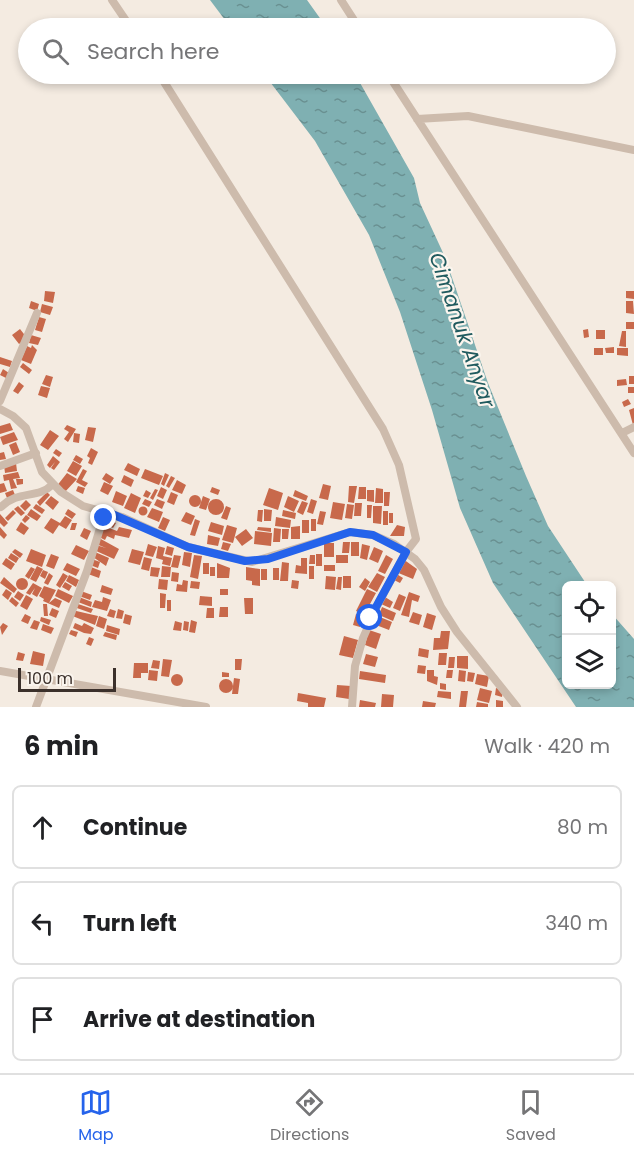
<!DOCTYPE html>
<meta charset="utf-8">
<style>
:root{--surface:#fff;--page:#f6f6f6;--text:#202124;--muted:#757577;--line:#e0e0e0;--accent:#2563eb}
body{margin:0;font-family:Poppins,sans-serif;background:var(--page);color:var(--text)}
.controls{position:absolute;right:18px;bottom:18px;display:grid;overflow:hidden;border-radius:9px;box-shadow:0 3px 9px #0003}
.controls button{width:54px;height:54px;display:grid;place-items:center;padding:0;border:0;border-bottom:2px solid var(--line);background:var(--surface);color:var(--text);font:30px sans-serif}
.scale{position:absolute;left:18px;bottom:15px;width:98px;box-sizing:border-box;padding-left:6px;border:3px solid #3b302b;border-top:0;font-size:16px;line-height:21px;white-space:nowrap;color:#3b302b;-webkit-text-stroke:4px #fbf5ee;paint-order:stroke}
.stop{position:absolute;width:18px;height:18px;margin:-14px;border:4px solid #2563eb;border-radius:50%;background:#fff}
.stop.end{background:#2563eb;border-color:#fff;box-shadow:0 2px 6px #0008}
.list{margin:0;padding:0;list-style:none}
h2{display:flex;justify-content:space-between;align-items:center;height:78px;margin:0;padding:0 24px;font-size:26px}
h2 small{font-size:20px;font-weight:400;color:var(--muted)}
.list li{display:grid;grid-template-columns:39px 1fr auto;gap:18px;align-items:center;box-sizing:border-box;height:84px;margin:0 12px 12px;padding:0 12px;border:2px solid var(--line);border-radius:9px}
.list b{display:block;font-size:22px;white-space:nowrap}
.list em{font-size:20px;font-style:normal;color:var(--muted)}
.icon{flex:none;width:33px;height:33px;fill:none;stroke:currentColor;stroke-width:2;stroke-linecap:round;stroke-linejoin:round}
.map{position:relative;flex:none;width:634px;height:707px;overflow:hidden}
.search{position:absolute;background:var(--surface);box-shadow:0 3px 9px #0003;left:18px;right:18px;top:18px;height:66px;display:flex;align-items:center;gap:15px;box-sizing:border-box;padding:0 21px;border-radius:33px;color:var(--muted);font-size:22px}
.sheet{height:366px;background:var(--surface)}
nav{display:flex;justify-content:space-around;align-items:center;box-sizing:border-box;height:84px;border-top:2px solid var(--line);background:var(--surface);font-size:16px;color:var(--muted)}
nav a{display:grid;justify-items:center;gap:3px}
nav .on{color:var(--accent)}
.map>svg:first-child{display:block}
.water{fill:url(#water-ripples)}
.building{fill:#c8694b}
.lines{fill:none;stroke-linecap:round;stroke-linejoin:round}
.minor{stroke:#cdbbac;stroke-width:8}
.route{stroke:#2563eb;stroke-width:8}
.labels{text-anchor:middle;stroke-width:4.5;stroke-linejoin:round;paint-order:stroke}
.water-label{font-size:21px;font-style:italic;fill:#1f5a5e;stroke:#fbf5ee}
</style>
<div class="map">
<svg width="634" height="707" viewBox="0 0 634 707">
<defs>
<pattern id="water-ripples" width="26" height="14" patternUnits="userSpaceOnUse" patternTransform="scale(1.5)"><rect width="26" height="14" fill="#7fb0b2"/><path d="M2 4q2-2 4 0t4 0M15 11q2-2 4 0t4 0" fill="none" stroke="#699091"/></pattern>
</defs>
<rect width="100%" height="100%" fill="#f4ebe1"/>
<path class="water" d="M 210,0 L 307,0 L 327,28 L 231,28 Z
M 264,74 L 355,74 L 414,178 L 420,203 L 445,257 L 488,383 L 526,476 L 548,526 L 587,585 L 566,586 L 566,684 L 612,684 L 612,614 L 634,639 L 634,707 L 576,707 L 493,583 L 460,508 L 432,410 L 400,312 L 369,235 L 315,141 Z"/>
<path class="building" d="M 45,291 L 55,292 L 53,303 L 44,301 Z
M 626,291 L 634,291 L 634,299 L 626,298 Z
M 31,301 L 39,304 L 37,311 L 29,308 Z
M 626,301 L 633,301 L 634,314 L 626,313 Z
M 42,304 L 53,307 L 50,315 L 40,312 Z
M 39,317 L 46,319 L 42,332 L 35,330 Z
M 626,322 L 634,322 L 634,329 L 626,329 Z
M 20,329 L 27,338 L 19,344 L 12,335 Z
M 588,329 L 589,337 L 584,338 L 583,330 Z
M 596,330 L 605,330 L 605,339 L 596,339 Z
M 622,331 L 626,331 L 626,347 L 619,346 Z
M 31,335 L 41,338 L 38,345 L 29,343 Z
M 32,345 L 37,350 L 31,364 L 21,360 L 27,346 L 31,348 Z
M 614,347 L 614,353 L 606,353 L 605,348 Z
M 594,348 L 603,348 L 603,355 L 594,355 Z
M 617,348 L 628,348 L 628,356 L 617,355 Z
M 0,357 L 12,361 L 10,367 L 0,364 Z
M 23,363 L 32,370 L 29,374 L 20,367 Z
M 3,369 L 9,373 L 6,378 L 0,375 Z
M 46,375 L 53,377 L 50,387 L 42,384 Z
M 629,376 L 634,376 L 634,384 L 629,384 Z
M 626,379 L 627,385 L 617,386 L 617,380 Z
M 19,382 L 24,386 L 18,394 L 13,391 Z
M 41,386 L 50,388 L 47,398 L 38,395 Z
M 628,387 L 634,387 L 634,393 L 628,393 Z
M 628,399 L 631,404 L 624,407 L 622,402 Z
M 634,408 L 634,424 L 633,425 L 629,410 Z
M 10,423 L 13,430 L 0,434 L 0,426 Z
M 67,425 L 76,429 L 68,442 L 64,439 L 69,432 L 64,429 Z
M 88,427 L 96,428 L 93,442 L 85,440 Z
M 50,430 L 59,436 L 48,450 L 40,445 Z
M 14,432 L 18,440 L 3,445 L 0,437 Z
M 74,433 L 80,434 L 79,443 L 73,442 Z
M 16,442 L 20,452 L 13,455 L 9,445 Z
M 91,448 L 98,452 L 92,465 L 88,463 L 90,458 L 87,456 Z
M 56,449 L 62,453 L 59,457 L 53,453 Z
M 4,452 L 6,459 L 0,460 L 0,453 Z
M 76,455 L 83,459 L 80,464 L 73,460 Z
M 53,456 L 60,462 L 54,470 L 51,468 L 55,462 L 50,468 L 47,465 Z
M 73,461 L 82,466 L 76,476 L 67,471 Z
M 16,463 L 17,471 L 5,473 L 4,465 Z
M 128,463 L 140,469 L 137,476 L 124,470 Z
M 83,469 L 87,471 L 82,480 L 88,483 L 85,487 L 76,482 Z
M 145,469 L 163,476 L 159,485 L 141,478 Z
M 18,472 L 20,478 L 13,479 L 17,488 L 11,489 L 9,480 L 4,481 L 3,475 Z
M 67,473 L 77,479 L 64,493 L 56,487 Z
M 106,473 L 114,478 L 110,484 L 102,479 Z
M 165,473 L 169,475 L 164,486 L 161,484 Z
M 124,475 L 134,480 L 131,487 L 121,482 Z
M 171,476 L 175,478 L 169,488 L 166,486 Z
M 16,479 L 23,479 L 23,484 L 17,485 Z
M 177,480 L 186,485 L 182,494 L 172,490 Z
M 104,482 L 113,486 L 108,495 L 100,491 Z
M 4,483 L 7,491 L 0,493 L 0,484 Z
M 323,484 L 331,486 L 328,500 L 319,498 Z
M 78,486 L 85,488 L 83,494 L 76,491 Z
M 349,486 L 357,486 L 354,503 L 348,502 Z
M 161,487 L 167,490 L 163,499 L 157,496 Z
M 212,487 L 220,490 L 218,495 L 210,492 Z
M 359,487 L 366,487 L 366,499 L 358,499 Z
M 269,488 L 283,493 L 278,510 L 263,505 Z
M 376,488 L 383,489 L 383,503 L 375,503 Z
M 155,489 L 158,490 L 153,500 L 150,498 Z
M 13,490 L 15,495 L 7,498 L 5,493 Z
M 146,490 L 151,493 L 148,498 L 143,496 Z
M 295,490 L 308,496 L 306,501 L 293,496 Z
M 367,490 L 374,490 L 374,502 L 367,501 Z
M 116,491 L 127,496 L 123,506 L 112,502 Z
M 47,492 L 50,495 L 40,506 L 37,502 Z
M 171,492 L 178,495 L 174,505 L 167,502 Z
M 384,492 L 390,492 L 389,506 L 384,506 Z
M 131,493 L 141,498 L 135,513 L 124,508 Z
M189 501a6 6 0 1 1 12 0a6 6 0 1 1-12 0Z
M 51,496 L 59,502 L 53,510 L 45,503 Z
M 203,496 L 210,499 L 206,510 L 199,508 Z
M 288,496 L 299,501 L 294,512 L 284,507 Z
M208 507a8 8 0 1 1 16 0a8 8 0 1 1-16 0Z
M 145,499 L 152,502 L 149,507 L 142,504 Z
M 157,499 L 165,502 L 162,509 L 154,505 Z
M 311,499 L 317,501 L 313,514 L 307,512 Z
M 26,500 L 31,505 L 25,511 L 20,506 Z
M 302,501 L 308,503 L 303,515 L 297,512 Z
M 333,502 L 345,504 L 342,520 L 330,518 Z
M 355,503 L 362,503 L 361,516 L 354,516 Z
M 36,504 L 45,510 L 42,514 L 33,508 Z
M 347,504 L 354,505 L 352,519 L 345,518 Z
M 367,505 L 372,505 L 371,518 L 367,518 Z
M 18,506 L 25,513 L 21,516 L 14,509 Z
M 226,506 L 231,508 L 227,520 L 221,518 Z
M 373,506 L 382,506 L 381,524 L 373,523 Z
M138.5 511a4.5 4.5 0 1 1 9 0a4.5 4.5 0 1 1-9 0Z
M 152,508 L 163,512 L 159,522 L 147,517 Z
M 31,509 L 41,516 L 37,521 L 27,515 Z
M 68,509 L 76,514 L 72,519 L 65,514 Z
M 264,509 L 272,510 L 271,521 L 264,521 Z
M 13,510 L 16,513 L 8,521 L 5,518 Z
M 258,510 L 263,510 L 262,522 L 257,521 Z
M 283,510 L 296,513 L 295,519 L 282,516 Z
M 320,511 L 326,512 L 323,525 L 317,524 Z
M 383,511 L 388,511 L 388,525 L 383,525 Z
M 186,512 L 195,516 L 191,525 L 181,521 Z
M 389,513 L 393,513 L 393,523 L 389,523 Z
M 0,514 L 8,523 L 4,527 L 0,523 Z
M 26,515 L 30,518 L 25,523 L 22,520 Z
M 65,516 L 72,520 L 66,529 L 59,525 L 53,534 L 44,528 L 51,518 L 60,523 Z
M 163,517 L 170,520 L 165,531 L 158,528 Z
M 276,517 L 291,520 L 290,528 L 275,526 Z
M 107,519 L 116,523 L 113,528 L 105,524 Z
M 195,519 L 200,521 L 195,536 L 190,535 Z
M 311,519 L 316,519 L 316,531 L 311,531 Z
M 302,520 L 309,520 L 309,533 L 302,533 Z
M 21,522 L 29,528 L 24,535 L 16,530 Z
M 211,522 L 224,526 L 222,535 L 208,531 Z
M 72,523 L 77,523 L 75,530 L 70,530 Z
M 227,525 L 237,528 L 233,543 L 222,540 Z
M 397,525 L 405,527 L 404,536 L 390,536 Z
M 104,526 L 117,531 L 119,527 L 132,530 L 129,538 L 115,535 L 114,539 L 107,536 L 105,540 L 99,537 Z
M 300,526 L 300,539 L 291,539 L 291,527 Z
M 0,527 L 7,535 L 4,539 L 0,535 Z
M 258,527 L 271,528 L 271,532 L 257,530 Z
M 84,528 L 91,531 L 87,540 L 80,536 Z
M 274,528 L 281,529 L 280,542 L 273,542 Z
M 246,529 L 253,538 L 242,546 L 235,537 Z
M 282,529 L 289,529 L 288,539 L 282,539 Z
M 255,531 L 272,533 L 271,546 L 254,544 Z
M 208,535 L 220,538 L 218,546 L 207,544 Z
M 99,538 L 119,549 L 114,559 L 94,550 L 96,545 L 106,548 L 96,544 Z
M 223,542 L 231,544 L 228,551 L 221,549 Z
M 343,542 L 350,542 L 349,553 L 342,553 Z
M 351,542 L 359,542 L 359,556 L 351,556 Z
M 324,543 L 334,543 L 334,557 L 324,557 Z
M 148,544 L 157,547 L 153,557 L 145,555 Z
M 362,544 L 370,546 L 367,560 L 360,558 Z
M 76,545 L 89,551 L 84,560 L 71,554 Z
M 158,546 L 165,548 L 163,556 L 172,558 L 170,566 L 162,564 L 163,560 L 156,558 Z
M 167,546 L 174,548 L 172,556 L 165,554 Z
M 374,547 L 383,551 L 378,563 L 369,559 Z
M 15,549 L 23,554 L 20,558 L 12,552 Z
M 31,549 L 46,555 L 42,567 L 26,561 Z
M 132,549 L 144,552 L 140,565 L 128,562 Z
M 95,552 L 109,558 L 106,566 L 93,557 Z
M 184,552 L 192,553 L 190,567 L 182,565 Z
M 11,553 L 19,558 L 16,563 L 8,558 Z
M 51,554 L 59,557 L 54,569 L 46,566 Z
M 316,554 L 322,554 L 322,566 L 316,566 Z
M 174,555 L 181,556 L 178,568 L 171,567 Z
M 194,555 L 202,556 L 198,579 L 190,577 Z
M 310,555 L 315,555 L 315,564 L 309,564 Z
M 336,555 L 348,555 L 348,563 L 336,563 Z
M 386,555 L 393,559 L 385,574 L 378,571 Z
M 144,557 L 152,559 L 149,571 L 141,569 Z
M 6,558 L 15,564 L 11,570 L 2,564 Z
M 301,558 L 307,558 L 307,574 L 295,573 L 296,565 L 301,566 Z
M 92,559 L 100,562 L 98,568 L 90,565 Z
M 403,559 L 417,569 L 413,579 L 396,572 Z
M 282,562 L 289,563 L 288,581 L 280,581 Z
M 67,563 L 80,569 L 76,576 L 63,570 Z
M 203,563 L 209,563 L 209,574 L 203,574 Z
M 217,563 L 230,568 L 229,578 L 217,578 Z
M 324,565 L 335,565 L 335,571 L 324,571 Z
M 37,566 L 43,569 L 36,582 L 30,579 Z
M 162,566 L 171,567 L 170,577 L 161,577 Z
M 309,566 L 314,566 L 314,579 L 309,579 Z
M 31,567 L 35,569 L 29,579 L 25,576 Z
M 91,567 L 101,571 L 99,578 L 88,574 Z
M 151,567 L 160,568 L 158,577 L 150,576 Z
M 210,567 L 215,567 L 215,576 L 210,576 Z
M 246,567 L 260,569 L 260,586 L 252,585 L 252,581 L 246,580 Z
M 273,568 L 279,568 L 279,580 L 273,580 Z
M 261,569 L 267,569 L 267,580 L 261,580 Z
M 43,570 L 48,572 L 45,579 L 40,576 Z
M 172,572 L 179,573 L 178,582 L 171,581 Z
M 49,573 L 53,576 L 48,585 L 44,583 Z
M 63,573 L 68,576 L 60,588 L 56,585 Z
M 377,573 L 385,577 L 377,592 L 368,587 Z
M 395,573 L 403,578 L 400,583 L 392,579 Z
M 69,575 L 79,580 L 76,587 L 66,581 Z
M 326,576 L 336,577 L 335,590 L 325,589 Z
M 343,576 L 351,576 L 351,588 L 343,588 Z
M 4,577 L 17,589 L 14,593 L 0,583 Z
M 338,577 L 342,577 L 341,590 L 336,589 Z
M16 584a6 6 0 1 1 12 0a6 6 0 1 1-12 0Z
M 365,578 L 370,582 L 365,591 L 359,587 Z
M 159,579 L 168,580 L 167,590 L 158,589 Z
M 183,580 L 188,581 L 187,592 L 176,591 L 177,584 L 182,585 Z
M 292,580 L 299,581 L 298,589 L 291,588 Z
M 191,581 L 200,582 L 199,589 L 190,588 Z
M 65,582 L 72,586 L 69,591 L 62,587 Z
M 33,583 L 42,588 L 37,597 L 32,594 L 35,588 L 30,595 L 26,593 Z
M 102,585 L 113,589 L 111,595 L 100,592 Z
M 44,586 L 56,590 L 49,603 L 55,598 L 62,601 L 59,608 L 43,601 L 44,599 L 39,596 Z
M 6,589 L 12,593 L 8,600 L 2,595 Z
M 58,589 L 73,596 L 69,603 L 55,596 Z
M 220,589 L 228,589 L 228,595 L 220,595 Z
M 367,589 L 376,593 L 364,615 L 356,611 Z
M 18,591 L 24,595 L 20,601 L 14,597 Z
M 81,591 L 92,595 L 90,600 L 79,596 Z
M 409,592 L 420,596 L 418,602 L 412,600 L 409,617 L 401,615 Z
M 160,593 L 166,594 L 165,608 L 160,608 Z
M 399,594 L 406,597 L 400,611 L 393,608 Z
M 26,595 L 33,599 L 27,610 L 20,606 Z
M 200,596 L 212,597 L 212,606 L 199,605 Z
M 12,597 L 19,603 L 16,607 L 9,601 Z
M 79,597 L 92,602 L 91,607 L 78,602 Z
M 103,597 L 111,600 L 107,611 L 92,607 L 95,600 L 102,602 Z
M 385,597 L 393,602 L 390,608 L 381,604 Z
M 244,598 L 253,598 L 253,614 L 245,614 Z
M 167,600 L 171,600 L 171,611 L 167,611 Z
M 75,603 L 93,609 L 91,613 L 74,607 Z
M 43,604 L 47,604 L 48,616 L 44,616 Z
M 220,607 L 228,607 L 228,617 L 219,617 Z
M 382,607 L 396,613 L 393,621 L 379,615 Z
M 52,608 L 59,611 L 56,618 L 49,615 Z
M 207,608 L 214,608 L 214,618 L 206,618 Z
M 110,609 L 116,611 L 114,618 L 107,616 Z
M 118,609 L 124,611 L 122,619 L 116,618 Z
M 72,610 L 98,616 L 95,625 L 70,615 Z
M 413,612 L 422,615 L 419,625 L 409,622 Z
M 427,613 L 436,616 L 432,630 L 423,627 Z
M 25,614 L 31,617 L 28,624 L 21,621 Z
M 125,614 L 132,616 L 130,625 L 123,623 Z
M 356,614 L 363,616 L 360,627 L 353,625 Z
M 99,616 L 107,619 L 104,629 L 96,626 Z
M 41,617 L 51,620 L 49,625 L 40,621 Z
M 380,617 L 392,622 L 389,630 L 376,625 Z
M 34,620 L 40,622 L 37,630 L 30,628 Z
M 191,620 L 197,622 L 195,633 L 189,632 Z
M 175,621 L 182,623 L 181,631 L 173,630 Z
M 184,621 L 189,622 L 188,631 L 183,630 Z
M 3,623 L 8,626 L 2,635 L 0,627 Z
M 75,623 L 82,626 L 84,623 L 94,628 L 91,634 L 84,633 L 73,628 Z
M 43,624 L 54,628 L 51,634 L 41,630 Z
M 107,625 L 120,629 L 119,635 L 106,631 Z
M 71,630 L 78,632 L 76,637 L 69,634 Z
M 369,630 L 381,634 L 376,649 L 365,645 Z
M 441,631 L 450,631 L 448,649 L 433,650 L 434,638 L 440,638 Z
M 105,632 L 117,635 L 116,640 L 103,636 Z
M 344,636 L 358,640 L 353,658 L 339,655 Z
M 89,637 L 94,639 L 91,646 L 86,644 Z
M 419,648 L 429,650 L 428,658 L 418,656 Z
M 33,651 L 45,654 L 43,666 L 30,664 Z
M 18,652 L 25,654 L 23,661 L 16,660 Z
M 439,653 L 447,653 L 446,665 L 438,665 Z
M 366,654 L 378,657 L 375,667 L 363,664 Z
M 457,656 L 468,656 L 468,669 L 457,668 Z
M 449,657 L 455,657 L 454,668 L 448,668 Z
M 163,659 L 172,660 L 169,677 L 161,676 Z
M 235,659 L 242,659 L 241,670 L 235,670 Z
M 153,660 L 160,661 L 159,669 L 151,668 Z
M 134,663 L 148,663 L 148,673 L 141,673 L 141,678 L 133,678 Z
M 418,665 L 426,666 L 425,674 L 417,673 Z
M 149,670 L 158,671 L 157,681 L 148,680 Z
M 427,670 L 434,670 L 434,676 L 438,677 L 437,685 L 427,681 Z
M 447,670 L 453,670 L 452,678 L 446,678 Z
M 459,670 L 466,671 L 465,682 L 458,681 Z
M 360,671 L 386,675 L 385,683 L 359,679 Z
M 222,672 L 229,673 L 229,677 L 222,677 Z
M 468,672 L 475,673 L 473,682 L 467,681 Z
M171 680a6 6 0 1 1 12 0a6 6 0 1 1-12 0Z
M 477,674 L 489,676 L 487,687 L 475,684 Z
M 234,678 L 240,679 L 238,694 L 232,694 Z
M219 686a7 7 0 1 1 14 0a7 7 0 1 1-14 0Z
M 440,683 L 446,684 L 446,690 L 440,689 Z
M 337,685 L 351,686 L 349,699 L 336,697 Z
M 480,688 L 492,691 L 489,703 L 477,700 Z
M 496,688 L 503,690 L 502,697 L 495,695 Z
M 438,691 L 451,692 L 451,699 L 437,697 Z
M 461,691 L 468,691 L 466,707 L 459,707 Z
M 298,693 L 326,698 L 324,707 L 308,707 L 308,703 L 297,701 Z
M 382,694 L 394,695 L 393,707 L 381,707 Z
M 360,700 L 376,703 L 375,707 L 359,707 Z
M 496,700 L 503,701 L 503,707 L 496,707 Z
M 423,701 L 436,703 L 435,707 L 422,707 Z
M 477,702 L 488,704 L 488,707 L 476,707 Z"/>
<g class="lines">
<path class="minor" d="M 112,0 L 131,28
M 341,0 L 359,28
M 159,74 L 383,429 L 399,465 L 416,539 L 406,552 L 379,602 L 363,638 L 355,666 L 352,707
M 388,74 L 634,453
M 417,119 L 468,116 L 634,150
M 0,401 L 37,313
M 0,409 L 13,416 L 26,428 L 42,472 L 61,492 L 83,506 L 122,517 L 188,547 L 252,562 L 350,532 L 373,535 L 394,544 L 415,559 L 424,570 L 441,607 L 457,632 L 517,707
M 622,433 L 634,427
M 0,466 L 36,453
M 1,507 C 18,490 38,499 52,485
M 0,671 L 206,707
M 36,707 L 87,571 L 105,512"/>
</g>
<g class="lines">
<path class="route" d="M 104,518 L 105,512 L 112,514 L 188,547 L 245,561 L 268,559 L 350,532 L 373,535 L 406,552 L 370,618"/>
</g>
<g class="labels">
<g class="water-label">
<text transform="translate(462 330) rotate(71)" y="7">Cimanuk Anyar</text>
</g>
</g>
</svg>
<div class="controls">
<button><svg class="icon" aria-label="locate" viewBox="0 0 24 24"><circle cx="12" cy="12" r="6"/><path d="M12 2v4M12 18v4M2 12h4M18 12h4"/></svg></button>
<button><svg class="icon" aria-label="layers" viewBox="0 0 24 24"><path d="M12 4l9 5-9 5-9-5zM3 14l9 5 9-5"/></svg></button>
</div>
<div class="scale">100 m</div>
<div class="stop" style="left:370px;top:618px"></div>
<div class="stop end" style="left:104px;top:518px"></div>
<div class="search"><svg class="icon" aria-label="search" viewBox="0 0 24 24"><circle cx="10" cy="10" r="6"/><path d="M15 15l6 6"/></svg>Search here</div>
</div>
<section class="sheet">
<h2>6 min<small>Walk · 420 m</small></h2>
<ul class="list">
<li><svg class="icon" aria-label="ahead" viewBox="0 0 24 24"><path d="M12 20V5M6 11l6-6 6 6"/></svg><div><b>Continue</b></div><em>80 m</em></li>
<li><svg class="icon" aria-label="left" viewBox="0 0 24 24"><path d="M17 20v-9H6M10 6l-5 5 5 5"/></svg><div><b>Turn left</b></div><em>340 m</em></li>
<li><svg class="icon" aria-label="arrive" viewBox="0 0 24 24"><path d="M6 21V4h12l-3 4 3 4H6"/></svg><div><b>Arrive at destination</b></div></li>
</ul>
</section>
<nav>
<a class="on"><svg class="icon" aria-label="map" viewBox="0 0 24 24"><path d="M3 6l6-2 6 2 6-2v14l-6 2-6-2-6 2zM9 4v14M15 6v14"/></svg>Map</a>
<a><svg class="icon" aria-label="directions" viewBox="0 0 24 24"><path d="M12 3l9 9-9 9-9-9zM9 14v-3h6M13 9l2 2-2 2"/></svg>Directions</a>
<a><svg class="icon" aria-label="saved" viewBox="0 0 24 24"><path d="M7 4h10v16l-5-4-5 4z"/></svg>Saved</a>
</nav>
